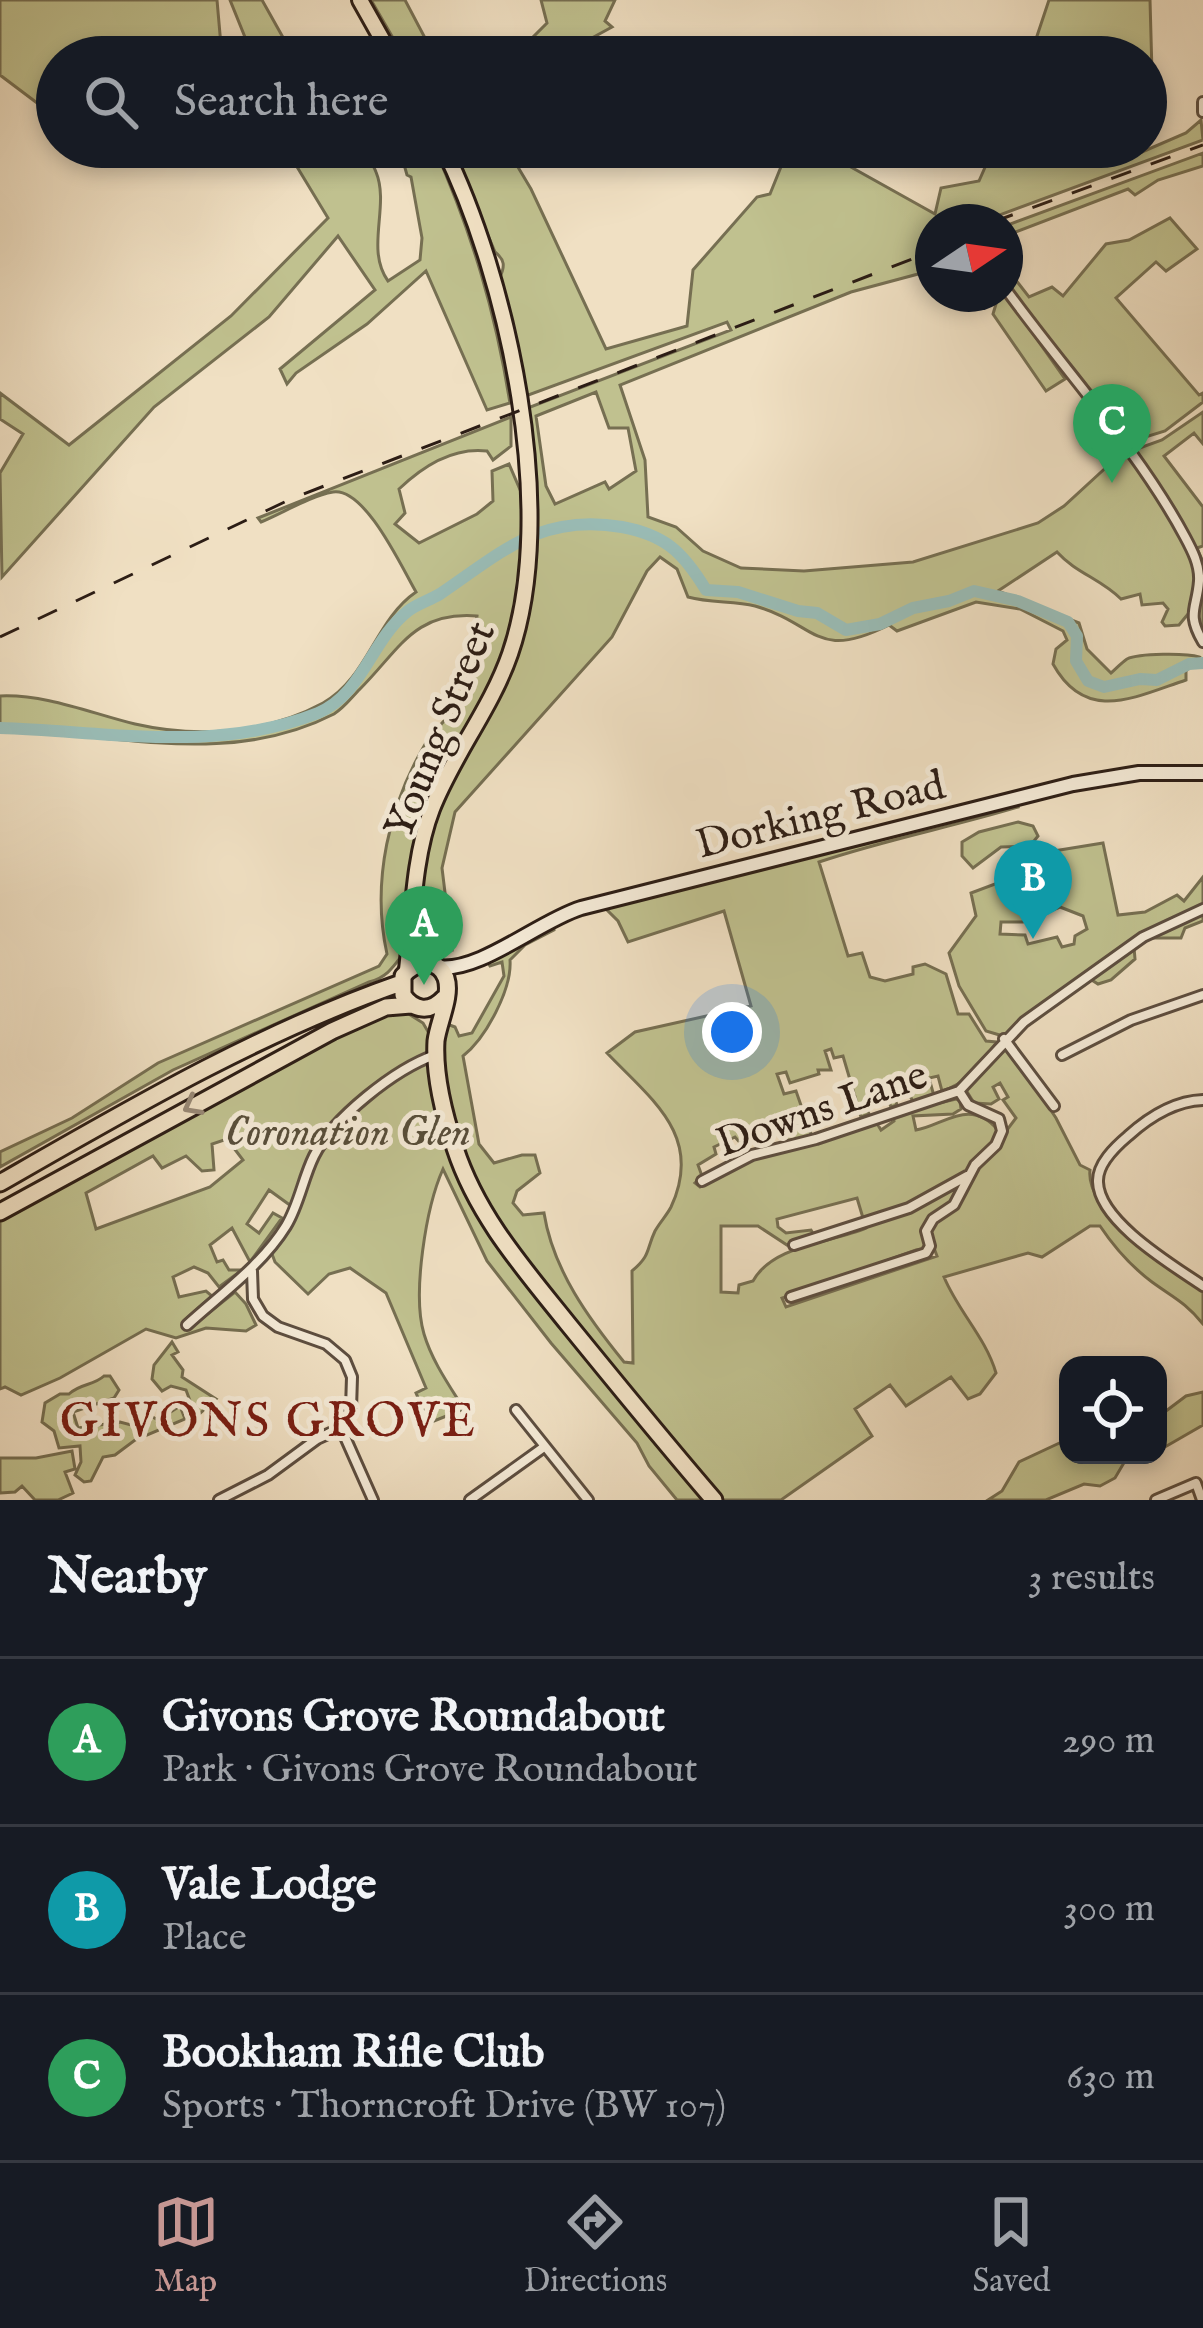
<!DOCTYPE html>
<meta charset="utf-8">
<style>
:root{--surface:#171b24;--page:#20242c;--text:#f1f3f6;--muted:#9ea1a6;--line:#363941;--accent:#c59692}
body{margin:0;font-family:"IM FELL English",serif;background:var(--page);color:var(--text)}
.controls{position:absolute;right:36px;bottom:36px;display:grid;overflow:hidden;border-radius:24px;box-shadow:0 6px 18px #0003}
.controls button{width:108px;height:108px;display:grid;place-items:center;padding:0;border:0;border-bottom:3px solid var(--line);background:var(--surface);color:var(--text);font:60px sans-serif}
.compass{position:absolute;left:915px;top:204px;width:108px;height:108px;border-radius:50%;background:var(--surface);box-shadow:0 6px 18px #0003;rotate:77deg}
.you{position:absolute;left:732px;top:1032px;width:42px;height:42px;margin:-30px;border:9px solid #fff;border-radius:50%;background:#1a73e8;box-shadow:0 0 0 18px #1a73e833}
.badge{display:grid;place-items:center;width:78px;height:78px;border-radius:50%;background:var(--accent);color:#fff;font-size:39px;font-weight:700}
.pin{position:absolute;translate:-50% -99px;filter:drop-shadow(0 3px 6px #0008)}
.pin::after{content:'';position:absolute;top:63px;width:42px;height:36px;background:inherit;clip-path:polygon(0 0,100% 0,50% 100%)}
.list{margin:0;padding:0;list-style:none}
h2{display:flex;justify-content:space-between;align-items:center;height:156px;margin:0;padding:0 48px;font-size:51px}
h2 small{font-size:39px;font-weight:400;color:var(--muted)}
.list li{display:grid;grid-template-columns:78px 1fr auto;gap:36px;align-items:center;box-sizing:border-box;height:168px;padding:0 48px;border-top:3px solid var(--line)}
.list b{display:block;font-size:45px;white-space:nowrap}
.list p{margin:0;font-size:39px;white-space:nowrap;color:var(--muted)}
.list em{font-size:39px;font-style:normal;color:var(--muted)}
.icon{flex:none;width:66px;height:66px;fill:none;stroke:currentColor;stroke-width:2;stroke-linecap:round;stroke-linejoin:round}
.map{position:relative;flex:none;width:1203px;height:1500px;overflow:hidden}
.search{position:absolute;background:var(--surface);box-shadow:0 6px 18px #0003;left:36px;right:36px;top:36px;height:132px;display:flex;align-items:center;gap:30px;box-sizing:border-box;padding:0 42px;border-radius:66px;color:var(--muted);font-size:45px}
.sheet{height:660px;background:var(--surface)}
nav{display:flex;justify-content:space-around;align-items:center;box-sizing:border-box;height:168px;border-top:3px solid var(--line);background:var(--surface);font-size:33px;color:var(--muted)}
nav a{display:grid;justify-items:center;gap:6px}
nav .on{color:var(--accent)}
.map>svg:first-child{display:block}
.green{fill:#c0c18f;stroke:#766f52;stroke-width:3;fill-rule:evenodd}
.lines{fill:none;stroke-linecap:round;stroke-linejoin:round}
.river{stroke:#9abdb7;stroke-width:12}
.street-casing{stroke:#5d4e40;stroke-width:14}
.secondary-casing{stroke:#2c1d15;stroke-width:18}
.primary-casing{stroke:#2c1d15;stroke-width:20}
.highway-casing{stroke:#2c1d15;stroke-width:21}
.street{stroke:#f5ebd8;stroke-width:8}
.secondary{stroke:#f5ebd8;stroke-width:12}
.primary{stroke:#f0e0c3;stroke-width:14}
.highway{stroke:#f0e0c3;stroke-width:15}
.rail{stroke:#2c1d15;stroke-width:3;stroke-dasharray:21 21;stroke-linecap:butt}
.oneway{stroke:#988875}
.labels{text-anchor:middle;stroke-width:10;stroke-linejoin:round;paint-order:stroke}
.street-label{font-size:42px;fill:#2c1d15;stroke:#f5ebd8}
.park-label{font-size:42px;font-style:italic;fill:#584e3a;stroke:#f5ebd8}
.quarter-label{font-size:48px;letter-spacing:3px;fill:#7a1f14;stroke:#f5ebd8}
</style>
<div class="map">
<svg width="1203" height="1500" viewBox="0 0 1203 1500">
<rect width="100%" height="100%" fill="#f0e0c3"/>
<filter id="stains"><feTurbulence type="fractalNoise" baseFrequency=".00167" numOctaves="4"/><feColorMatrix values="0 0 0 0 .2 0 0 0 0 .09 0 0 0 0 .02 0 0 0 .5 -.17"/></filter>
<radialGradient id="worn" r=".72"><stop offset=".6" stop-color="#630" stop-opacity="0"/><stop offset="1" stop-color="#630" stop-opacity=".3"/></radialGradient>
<path class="green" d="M 0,0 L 217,0 L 222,57 L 57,57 L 57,118 L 0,75 Z
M 230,0 L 262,0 L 294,57 L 253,57 Z
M 371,0 L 405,0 L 435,57 L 404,57 Z
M 541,0 L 615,0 L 605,21 L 612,27 L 557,57 L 513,57 L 547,23 Z
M 1049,0 L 1150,0 L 1152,73 L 1146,88 L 1146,57 L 1030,57 Z
M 1201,120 L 1203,140 L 994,217 L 993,222 L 933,222 L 933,270 L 851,292 L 620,385 L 645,460 L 648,517 L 676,527 L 703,551 L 741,568 L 804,571 L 913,562 L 1038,523 L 1064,506 L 1124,451 L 1130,457 L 1134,450 L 1162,440 L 1203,412 L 1203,444 L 1194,433 L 1164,456 L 1203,507 L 1203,546 L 1197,548 L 1203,562 L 1203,625 L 1199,629 L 1193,608 L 1179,625 L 1165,626 L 1162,622 L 1168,609 L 1163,603 L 1142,605 L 1140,594 L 1121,599 C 1101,579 1076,573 1057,552 L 998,591 L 1079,623 L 1087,649 L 1111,673 C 1116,669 1121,663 1127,659 C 1139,653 1187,653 1199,657 L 1186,671 L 1186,680 C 1135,697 1086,724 1053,664 L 1056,649 L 1067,640 L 1063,631 L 1020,609 L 976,602 L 897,631 L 889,625 C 815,662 818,624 755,606 C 733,601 710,603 688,597 L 677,569 L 660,557 L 647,571 L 612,637 L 455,812 L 442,868 L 452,950 L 433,949 L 424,935 C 399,948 398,975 369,982 L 173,1070 L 0,1167 L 0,1152 L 72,1118 L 158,1063 L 379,966 L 387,954 C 371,882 389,804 427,741 C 435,728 449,719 456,705 C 470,678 473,646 477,616 C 414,611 400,649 360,689 C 352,697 344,708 334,714 C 227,769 113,732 0,731 L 0,696 C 46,694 90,713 135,724 C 196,738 266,734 323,703 C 368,678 375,620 416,592 C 402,568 365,487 333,492 C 310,496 283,513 261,522 L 258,518 L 511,417 L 511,446 L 493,460 L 487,451 C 453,447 423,466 399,489 L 405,513 L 395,524 L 419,543 L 477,514 L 493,501 L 492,471 L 509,464 L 521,492 L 525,409 L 731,330 L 727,322 L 523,397 L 500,277 C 505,266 505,260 495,252 L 451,147 L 506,147 L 531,189 L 606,349 L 687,326 L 693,270 L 757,197 L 770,194 L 789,147 L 815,147 L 935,214 L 941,188 L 979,181 L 994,147 L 1130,147 L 1135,155 L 1186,133 ZM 596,392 L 609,428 L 628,428 L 636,471 L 609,489 L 605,482 L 555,504 L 546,486 L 536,416 Z
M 285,147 L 359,147 C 364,154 373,163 376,172 C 390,206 365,249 388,281 L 420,260 L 422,238 L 411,177 L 407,175 L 399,147 L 434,147 C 472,233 495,310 510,403 L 487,410 L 426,271 L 367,324 L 296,373 L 287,384 L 280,369 L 375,290 L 338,236 L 269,317 L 154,407 L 2,577 L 0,473 L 23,434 L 0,419 L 0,393 L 69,445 L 231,316 L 328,218 Z
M 1203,153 L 1203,166 L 1158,180 L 1135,195 L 1128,189 L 1005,236 L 1005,226 Z
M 1170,218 L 1197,249 L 1166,271 L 1156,262 L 1116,298 L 1199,395 L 1203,393 L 1203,402 L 1165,431 L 1126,443 C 1100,409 1005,302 1005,266 L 1029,297 L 1052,287 L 1063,296 L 1106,244 L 1129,240 Z
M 999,294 L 1005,294 L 1065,379 L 1046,391 L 993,314 Z
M 1016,802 L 1018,807 C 952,827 884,840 819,862 L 848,956 L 862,953 L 870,977 L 885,981 L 913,974 L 913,967 L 925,964 L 946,974 L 958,1014 L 969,1014 L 986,1041 L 997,1042 C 981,1063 969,1083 942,1091 L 938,1076 L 929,1078 L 934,1096 L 913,1102 L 906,1087 L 893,1092 L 897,1105 L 891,1107 L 886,1093 L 865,1100 L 869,1114 L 861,1117 L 843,1056 L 834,1058 L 831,1049 L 825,1051 L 831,1070 L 818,1070 L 819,1074 L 790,1083 L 786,1072 L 777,1074 L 784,1094 L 796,1091 L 812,1137 L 785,1144 L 780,1129 L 767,1133 L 764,1123 L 743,1128 L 744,1147 L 735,1137 L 714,1147 L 716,1154 L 698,1165 L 702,1176 L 695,1183 L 700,1187 L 753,1156 L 885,1116 L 878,1125 L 881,1130 L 894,1121 L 893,1114 L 956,1099 L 960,1101 L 961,1109 L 953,1114 L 913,1116 L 916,1130 C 944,1125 970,1097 998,1130 L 1007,1130 L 1016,1118 L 1003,1100 L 1008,1097 L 1000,1083 L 993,1087 L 999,1099 L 991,1104 L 974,1103 L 966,1090 L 1002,1048 L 1009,1048 L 1056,1118 L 1080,1165 L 1090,1170 C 1085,1213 1171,1269 1203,1291 L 1203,1324 C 1185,1302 1174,1298 1152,1282 C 1132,1267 1114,1247 1100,1226 L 1090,1226 L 1042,1257 L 1028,1253 L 944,1277 C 958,1311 986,1338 996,1373 L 980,1394 L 968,1399 L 951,1377 L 906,1406 L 890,1385 L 855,1409 L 872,1436 L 781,1500 L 722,1500 L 516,1250 C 478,1191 425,1095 447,1024 L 455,1027 L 459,1036 L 472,1033 L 504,976 L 502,962 L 490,966 L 485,958 L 553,923 L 554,930 L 525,945 L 510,960 C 512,989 486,1038 463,1056 L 479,1144 L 494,1163 L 522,1155 L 535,1155 L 540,1173 L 517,1191 L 513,1203 L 523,1215 L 544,1213 C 553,1270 589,1319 624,1362 L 633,1363 L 632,1271 C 651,1255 646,1250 655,1231 C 660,1222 667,1215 671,1207 C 704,1136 652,1100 607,1053 L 635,1032 L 751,1006 L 724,911 L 628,942 L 618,921 L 604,907 ZM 857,1198 L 866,1228 C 830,1243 773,1245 753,1281 L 739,1285 L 738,1293 L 721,1292 L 721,1226 L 758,1226 L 787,1245 L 814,1235 L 811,1230 L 786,1233 L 778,1227 L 777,1219 ZM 934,1248 L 937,1256 L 786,1307 L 782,1298 L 916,1250 Z
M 1018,822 L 1033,826 L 1038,836 L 1030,846 L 1001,847 L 973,868 L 962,856 L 962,842 L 979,832 Z
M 1103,843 L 1118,915 L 1145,912 L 1177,895 L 1184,901 L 1203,877 L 1203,921 L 1185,928 L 1181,938 L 1147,938 L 1134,947 L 1135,959 L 1111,980 L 1098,984 L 1087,977 L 1003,1036 L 986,1031 L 959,986 L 949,953 L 976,916 L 971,893 L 1027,872 L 1023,856 ZM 1060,907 L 1083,916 L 1087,929 L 1075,936 L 1074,944 L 1062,947 L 1057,937 L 1028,944 L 1025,935 L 1000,934 L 1001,922 L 1023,922 Z
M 404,1011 L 423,1023 L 430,1035 L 466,1186 L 706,1500 L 677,1500 L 649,1466 L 637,1443 L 551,1343 L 487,1261 L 443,1169 C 426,1207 412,1294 424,1334 C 432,1361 449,1385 464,1409 L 429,1423 L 416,1393 L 426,1388 L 386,1293 L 350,1268 L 329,1274 L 308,1294 L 275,1262 L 272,1254 L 298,1211 L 269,1190 L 247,1224 L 259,1233 L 273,1213 L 282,1218 L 250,1262 L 232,1228 L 210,1245 L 217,1262 L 223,1260 L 229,1270 L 242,1270 L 219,1287 L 208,1273 L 194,1267 L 173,1277 L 179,1297 L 206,1291 L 212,1296 L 187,1318 L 200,1320 L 235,1292 L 246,1304 L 256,1325 L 246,1331 L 206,1328 L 176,1338 L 146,1329 L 60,1378 L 21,1395 L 5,1387 L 0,1389 L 0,1219 L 287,1060 L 385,1013 ZM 227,1139 L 243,1160 L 210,1187 L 96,1229 L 86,1193 L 153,1156 L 162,1168 L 186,1156 L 202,1171 L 214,1170 L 212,1144 Z
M 172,1342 L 178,1352 L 172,1355 L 183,1370 L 182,1377 L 216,1399 L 196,1417 L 186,1390 L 171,1386 L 162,1391 L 152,1379 L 154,1365 Z
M 104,1376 L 110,1376 L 119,1390 L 114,1398 L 73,1412 L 78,1428 L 120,1422 L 131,1425 L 149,1415 L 158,1420 L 180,1406 L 185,1419 L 135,1440 L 115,1455 L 103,1457 L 91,1481 L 84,1482 L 75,1475 L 81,1462 L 80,1446 L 59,1448 L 54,1431 L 42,1422 L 45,1403 L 60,1394 L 69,1394 C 81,1383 93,1386 104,1376 Z
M 1203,1392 L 1203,1425 L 1158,1451 L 1158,1417 L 1186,1396 Z
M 1068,1439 L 1068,1455 L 1142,1455 L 1125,1461 L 1115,1478 L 1100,1486 L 1084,1484 L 1046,1500 L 988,1500 L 1002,1491 L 1019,1462 Z
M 72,1451 L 75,1469 L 65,1472 L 73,1493 L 58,1500 L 35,1500 L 22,1486 L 15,1492 L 0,1493 L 0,1458 L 36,1458 Z"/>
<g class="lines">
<path class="river" d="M 0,728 C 106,731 215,754 318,713 C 363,694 371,640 408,611 C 417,604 430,600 440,594 C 502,552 541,513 622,527 C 665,535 683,552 706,590 L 738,592 L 798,611 L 817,613 L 846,630 L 880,624 L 913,608 L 949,601 L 974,591 L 1018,601 L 1068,622 L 1077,636 L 1076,661 L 1088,681 L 1104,687 L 1140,679 L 1157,680 L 1189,664 L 1203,663"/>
<g class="street-casing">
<path id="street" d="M 1203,102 L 1203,112
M 1005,288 C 1064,370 1138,449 1185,537 C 1192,550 1200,565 1199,581 C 1197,609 1186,613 1203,642
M 1004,1039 L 1054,1106
M 1062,1055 L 1131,1020 L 1203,995
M 1203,1100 C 1174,1101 1149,1117 1128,1136 C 1115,1147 1097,1164 1098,1182 C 1099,1222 1174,1266 1203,1286
M 702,1181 L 752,1155 L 816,1139 L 959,1091 L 1024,1022 L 1143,937 L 1203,909
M 794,1245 L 909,1208 L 967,1176
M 791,1297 L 926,1253 L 930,1246 L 926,1231 L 933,1219 L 954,1205 L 975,1165 L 996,1145 L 1002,1131 L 999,1119 L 968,1105 L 959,1091
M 187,1325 C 221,1294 262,1265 286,1226 C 299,1205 303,1178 314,1156 C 333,1118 395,1069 435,1055
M 516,1410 L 588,1500
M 341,1428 L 373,1500
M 219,1500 L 268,1475 L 317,1439 L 341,1428 L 351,1409 L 352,1377 L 345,1360 L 326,1344 L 278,1327 L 263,1316 L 253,1299 L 252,1271
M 470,1500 L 544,1447
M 1156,1500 L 1196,1483 L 1202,1500"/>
</g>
<g class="secondary-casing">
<path id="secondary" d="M 438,967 C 479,973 539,921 581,908 L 1073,784 L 1139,773 L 1203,773"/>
</g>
<g class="primary-casing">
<path id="primary" d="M 360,0 L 392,57
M 407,970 C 413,918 413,858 432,809 C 453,755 491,709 510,654 C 559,512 508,278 443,147"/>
</g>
<g class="highway-casing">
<path id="highway" d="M 444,998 C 430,1013 414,1011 403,995 L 403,976 C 414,962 438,956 446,978 C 452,996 438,1023 436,1041 C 434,1076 444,1115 455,1148 C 477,1216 524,1269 568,1324 C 616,1383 664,1442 714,1500
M 0,1183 C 129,1109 260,1032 401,983
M 0,1212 L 332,1031 L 386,1007 L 411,1005"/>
</g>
<use href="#street" class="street"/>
<use href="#secondary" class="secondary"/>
<use href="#primary" class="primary"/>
<use href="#highway" class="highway"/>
<path class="rail" d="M 993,222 L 1203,145
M 0,637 L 293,498 L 933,251"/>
</g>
<defs><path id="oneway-chevron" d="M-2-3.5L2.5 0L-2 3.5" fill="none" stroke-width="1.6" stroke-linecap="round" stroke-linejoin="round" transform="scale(3)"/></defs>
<use class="oneway" href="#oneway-chevron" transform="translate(192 1106) rotate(152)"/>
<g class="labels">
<g class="street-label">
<text transform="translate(438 729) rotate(-68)" y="15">Young Street</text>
<text transform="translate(820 813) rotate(-14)" y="15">Dorking Road</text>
<text transform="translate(821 1107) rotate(-19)" y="15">Downs Lane</text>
</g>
<g class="park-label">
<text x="348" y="1145">Coronation Glen</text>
</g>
<g class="quarter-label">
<text x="269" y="1436">GIVONS GROVE</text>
</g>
</g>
<rect width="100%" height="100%" filter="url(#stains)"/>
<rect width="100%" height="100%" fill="url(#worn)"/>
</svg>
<div class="controls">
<button><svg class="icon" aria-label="locate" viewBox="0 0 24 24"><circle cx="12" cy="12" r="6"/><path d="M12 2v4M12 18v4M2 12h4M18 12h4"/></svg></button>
</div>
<svg class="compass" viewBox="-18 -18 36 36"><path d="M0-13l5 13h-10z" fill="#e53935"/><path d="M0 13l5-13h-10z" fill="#9ea1a6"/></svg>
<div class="you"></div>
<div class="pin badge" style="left:424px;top:985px;background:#2e9e5b">A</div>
<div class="pin badge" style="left:1033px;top:939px;background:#0f9aa8">B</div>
<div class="pin badge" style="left:1112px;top:483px;background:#2e9e5b">C</div>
<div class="search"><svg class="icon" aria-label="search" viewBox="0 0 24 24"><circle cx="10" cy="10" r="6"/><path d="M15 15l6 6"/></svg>Search here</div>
</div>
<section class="sheet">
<h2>Nearby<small>3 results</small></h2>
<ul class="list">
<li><span class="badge" style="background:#2e9e5b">A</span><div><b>Givons Grove Roundabout</b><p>Park · Givons Grove Roundabout</p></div><em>290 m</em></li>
<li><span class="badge" style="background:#0f9aa8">B</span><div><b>Vale Lodge</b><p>Place</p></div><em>300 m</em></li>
<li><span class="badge" style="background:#2e9e5b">C</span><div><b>Bookham Rifle Club</b><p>Sports · Thorncroft Drive (BW 107)</p></div><em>630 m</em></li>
</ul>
</section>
<nav>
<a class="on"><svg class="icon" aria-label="map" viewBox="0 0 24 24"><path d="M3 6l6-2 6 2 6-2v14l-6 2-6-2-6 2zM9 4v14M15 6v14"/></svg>Map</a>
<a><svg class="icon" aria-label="directions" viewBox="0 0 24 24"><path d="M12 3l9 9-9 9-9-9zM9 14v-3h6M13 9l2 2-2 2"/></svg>Directions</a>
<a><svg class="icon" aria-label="saved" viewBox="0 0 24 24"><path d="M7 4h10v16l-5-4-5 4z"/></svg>Saved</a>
</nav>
